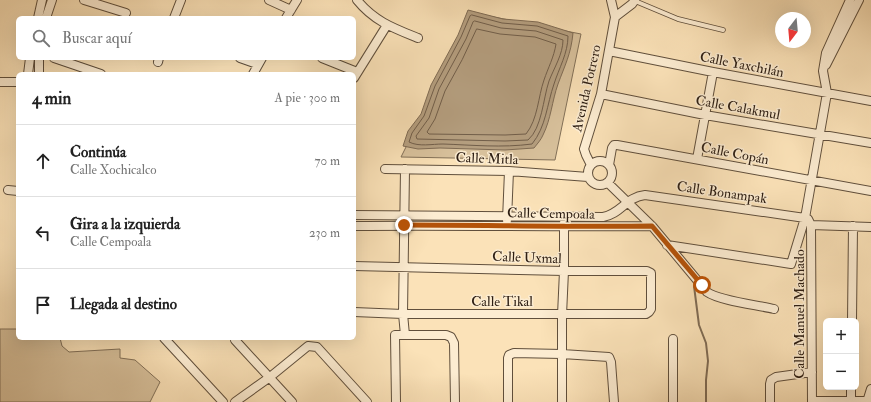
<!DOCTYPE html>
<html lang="es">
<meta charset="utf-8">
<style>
:root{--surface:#fff;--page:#f2f2f2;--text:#222;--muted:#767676;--line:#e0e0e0}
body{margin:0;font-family:"IM FELL Double Pica",serif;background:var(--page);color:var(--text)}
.controls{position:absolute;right:12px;bottom:12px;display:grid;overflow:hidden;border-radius:6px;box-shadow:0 4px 16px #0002}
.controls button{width:36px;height:36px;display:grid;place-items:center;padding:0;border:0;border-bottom:1px solid var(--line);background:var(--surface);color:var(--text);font:20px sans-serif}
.compass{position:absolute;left:775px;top:12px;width:36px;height:36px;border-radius:50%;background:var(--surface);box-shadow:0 4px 16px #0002;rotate:196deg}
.stop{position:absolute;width:12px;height:12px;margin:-9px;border:3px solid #b45309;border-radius:50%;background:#fff}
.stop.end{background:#b45309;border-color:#fff;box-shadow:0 1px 4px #0008}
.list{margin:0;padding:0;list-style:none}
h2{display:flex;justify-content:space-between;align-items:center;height:52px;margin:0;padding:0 16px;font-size:17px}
h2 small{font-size:13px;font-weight:400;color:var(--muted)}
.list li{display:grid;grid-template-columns:26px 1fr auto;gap:12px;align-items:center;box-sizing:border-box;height:72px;padding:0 16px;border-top:1px solid var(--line)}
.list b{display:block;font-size:15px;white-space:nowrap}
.list p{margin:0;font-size:13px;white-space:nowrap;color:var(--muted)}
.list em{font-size:13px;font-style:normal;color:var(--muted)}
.icon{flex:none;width:22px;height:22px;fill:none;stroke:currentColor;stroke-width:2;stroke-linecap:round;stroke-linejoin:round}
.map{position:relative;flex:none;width:871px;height:402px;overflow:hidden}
.search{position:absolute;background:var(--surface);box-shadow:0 4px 16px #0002;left:16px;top:16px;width:340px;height:44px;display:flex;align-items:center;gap:10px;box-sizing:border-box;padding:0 14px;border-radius:6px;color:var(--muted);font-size:15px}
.panel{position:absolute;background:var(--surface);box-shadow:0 4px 16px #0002;left:16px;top:72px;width:340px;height:268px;border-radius:6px}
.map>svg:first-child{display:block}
.green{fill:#d8c19c;stroke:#827058}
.water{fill:#b59f80;stroke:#7f6b54}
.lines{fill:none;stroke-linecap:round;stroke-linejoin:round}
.shore{stroke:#715e4a;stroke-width:1}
.stream{stroke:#7f6b54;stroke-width:2}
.lane-casing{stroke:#604f3c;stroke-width:5.5}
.street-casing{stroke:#604f3c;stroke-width:10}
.lane{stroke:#fcecd1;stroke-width:4}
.street{stroke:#fcecd1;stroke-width:8}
.route{stroke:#b45309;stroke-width:5}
.labels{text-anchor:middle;stroke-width:3;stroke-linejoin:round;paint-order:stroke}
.street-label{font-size:14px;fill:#2d1e13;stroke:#fcecd1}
</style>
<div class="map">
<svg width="871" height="402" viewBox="0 0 871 402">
<rect width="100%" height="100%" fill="#fbe2b8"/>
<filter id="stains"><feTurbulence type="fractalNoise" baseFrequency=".005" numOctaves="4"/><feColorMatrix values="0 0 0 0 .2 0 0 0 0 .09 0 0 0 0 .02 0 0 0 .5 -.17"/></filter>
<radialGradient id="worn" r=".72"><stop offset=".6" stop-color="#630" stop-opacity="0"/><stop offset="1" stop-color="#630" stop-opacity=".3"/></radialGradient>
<path class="green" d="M 473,13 L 581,34 L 555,160 L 401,157 Z
M 0,329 L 18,329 L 18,338 L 60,338 L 62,346 L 69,352 L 120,349 L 120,358 L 135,360 L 160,382 L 150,402 L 0,402 Z"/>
<path class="water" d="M 468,10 L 503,19 L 538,22 L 573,33 C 571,54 565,65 558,84 C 552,101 551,119 543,135 C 541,140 537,144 534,148 L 505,150 L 440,148 L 418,149 L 403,146 L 408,131 L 421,114 L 431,85 L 458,35 Z"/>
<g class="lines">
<path class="shore" d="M 472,15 L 502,23 L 537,26 L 568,36 C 568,53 559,68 554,84 C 547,104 546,127 532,144 C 502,148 472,145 443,144 C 432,144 419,147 409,142 L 412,133 L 424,116 L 435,86 L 461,37 L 470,16 Z
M 475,21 L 501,28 L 536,31 L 563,40 C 563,54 554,68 549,81 C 543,99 542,128 528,140 L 505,141 L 417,139 L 416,136 L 429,118 L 439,89 L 466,39 L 473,22 Z
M 477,29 L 500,34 L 535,37 L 556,44 C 554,57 548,68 544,80 C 538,97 538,119 526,134 L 505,135 L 429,134 L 427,132 L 435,119 L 445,91 L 462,60 Z"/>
<path class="stream" d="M 694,286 L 699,325 L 706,343 L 708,361 L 706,380 L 706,402"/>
<g class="lane-casing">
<path id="lane" d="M 635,1 L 678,19 L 723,30"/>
</g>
<g class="street-casing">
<path id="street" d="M 84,0 L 126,13
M 269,0 L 291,10
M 357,0 C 374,21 393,28 418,38
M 615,17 L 632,4 L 635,0
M 38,18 L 42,0
M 46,18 L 52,0
M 174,18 L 181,0
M 286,18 L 297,0
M 609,51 L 713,72 L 871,101
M 54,58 L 101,74
M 240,58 L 257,64
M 322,58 L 357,72
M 158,62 L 159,58
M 826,65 L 859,0
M 28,74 L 30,58
M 39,74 L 39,58
M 253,74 L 262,58
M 354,78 L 387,25
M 0,82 L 18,82
M 601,94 L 705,115 L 871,143
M 697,159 L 713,72
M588 173a12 12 0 1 1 24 0a12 12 0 1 1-24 0Z
M 591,165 L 586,155 L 584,149 L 601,94 L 615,17 L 611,0
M 609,165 L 612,148 L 614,145 L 617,145 L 871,191
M 385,169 L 509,171 L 588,177
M 608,183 L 652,226 L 707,292 C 720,301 758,305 774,309
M 8,190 L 18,191
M 354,215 L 603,217 C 621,214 626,197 645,195 L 805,218 L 808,219 L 811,225 L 812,402
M 507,220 L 509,171
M 811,225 L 871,227
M 354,226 C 453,225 552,227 652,226
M 667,245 L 791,264 L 805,218 L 827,93 L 823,71 L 826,53 L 850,0
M 354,266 L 564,271 L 647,271 L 651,273 L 651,309 L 649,312 L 646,314 L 403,314 L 354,312
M 852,321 L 853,226
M 405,335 L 446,335 L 451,337 L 454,343 L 455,402
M 164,338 L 223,402
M 235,340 L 292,402
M 812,401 L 867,401
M 851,401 L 851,387
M 235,402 L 270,377 L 308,346 L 317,347 L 367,402
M 396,402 L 395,335 L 405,335 L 403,314 L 405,169
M 508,402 L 508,358 L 509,355 L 514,353 L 562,354 L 609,357 L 611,362 L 614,402
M 562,402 L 562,315 L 564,271 L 564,223
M 673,402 L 673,339
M 770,402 L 770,384 L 771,380 L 776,377 L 812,372
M 867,402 L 871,389"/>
</g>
<use href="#lane" class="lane"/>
<use href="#street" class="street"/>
</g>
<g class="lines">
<path class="route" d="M 404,225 C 487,225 569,227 652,226 L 702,285"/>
</g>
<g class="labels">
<g class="street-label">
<text transform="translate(742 64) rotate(11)" y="5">Calle Yaxchilán</text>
<text transform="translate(586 88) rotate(-77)" y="5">Avenida Potrero</text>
<text transform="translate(738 107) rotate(10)" y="5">Calle Calakmul</text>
<text transform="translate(735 153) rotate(11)" y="5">Calle Copán</text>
<text transform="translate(487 158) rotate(2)" y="5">Calle Mitla</text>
<text transform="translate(722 192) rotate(8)" y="5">Calle Bonampak</text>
<text transform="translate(551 213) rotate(1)" y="5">Calle Cempoala</text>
<text transform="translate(527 257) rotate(2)" y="5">Calle Uxmal</text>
<text x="502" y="306">Calle Tikal</text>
<text transform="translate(799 314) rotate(-90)" y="5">Calle Manuel Machado</text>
</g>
</g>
<rect width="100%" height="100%" filter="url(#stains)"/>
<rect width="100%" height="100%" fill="url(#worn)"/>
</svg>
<div class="controls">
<button>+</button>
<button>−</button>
</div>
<svg class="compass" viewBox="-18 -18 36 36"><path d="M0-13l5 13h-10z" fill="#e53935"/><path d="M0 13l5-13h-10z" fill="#767676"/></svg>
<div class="stop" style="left:702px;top:285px"></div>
<div class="stop end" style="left:404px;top:225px"></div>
<div class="search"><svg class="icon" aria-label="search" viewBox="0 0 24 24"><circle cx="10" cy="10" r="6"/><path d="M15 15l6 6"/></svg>Buscar aquí</div>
<section class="panel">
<h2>4 min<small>A pie · 300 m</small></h2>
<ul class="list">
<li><svg class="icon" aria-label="ahead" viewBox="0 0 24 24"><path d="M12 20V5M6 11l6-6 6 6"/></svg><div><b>Continúa</b><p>Calle Xochicalco</p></div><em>70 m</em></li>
<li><svg class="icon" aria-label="left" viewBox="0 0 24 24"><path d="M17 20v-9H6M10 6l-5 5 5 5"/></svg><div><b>Gira a la izquierda</b><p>Calle Cempoala</p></div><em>230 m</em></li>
<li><svg class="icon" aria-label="arrive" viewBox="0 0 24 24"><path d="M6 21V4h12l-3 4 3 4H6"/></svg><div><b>Llegada al destino</b></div></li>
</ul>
</section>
</div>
